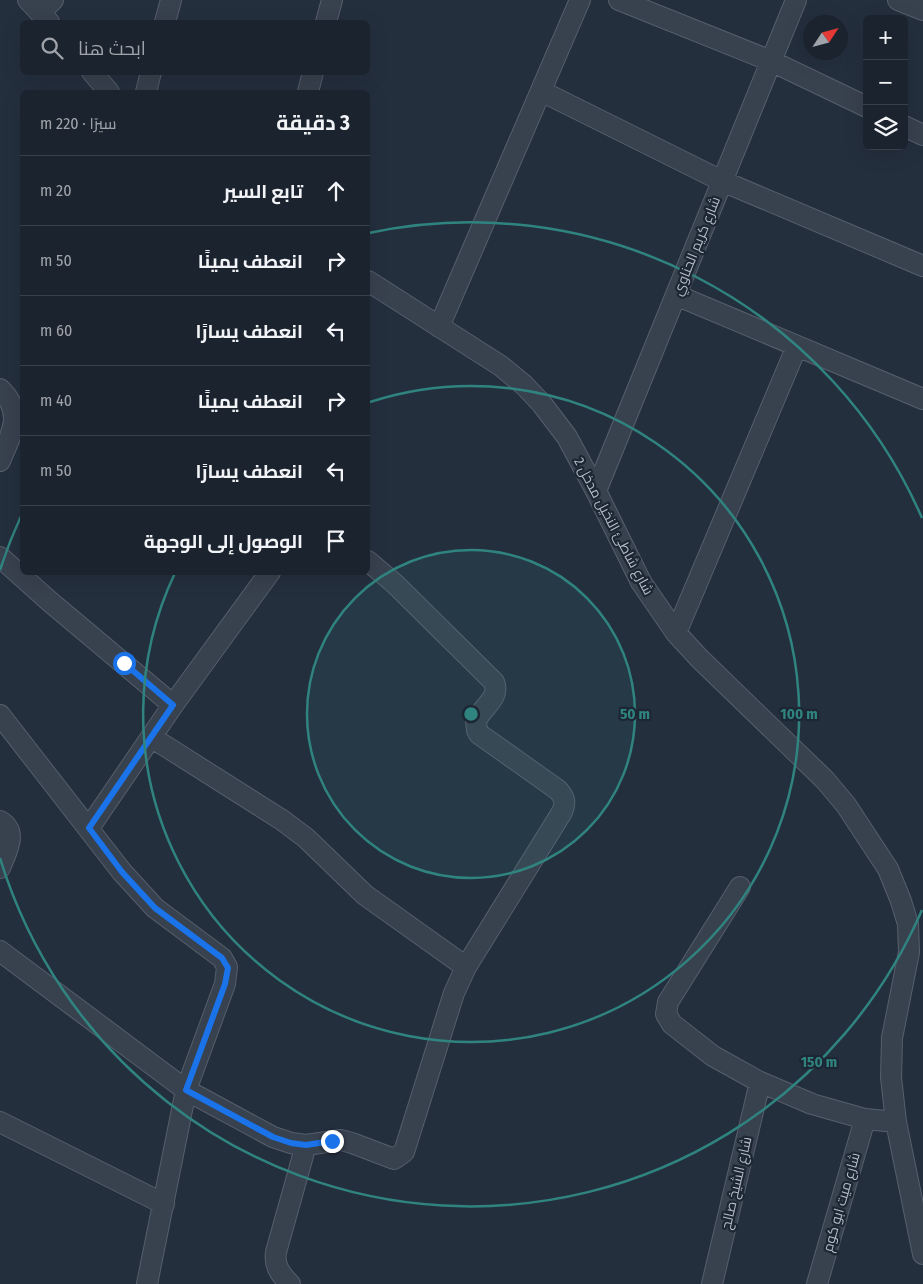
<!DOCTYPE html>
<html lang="ar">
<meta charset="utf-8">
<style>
:root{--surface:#1b232e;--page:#242b36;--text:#f1f3f6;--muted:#a0a4aa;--line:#39404a}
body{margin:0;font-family:"Fira Sans Condensed",Cairo,sans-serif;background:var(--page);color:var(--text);direction:rtl}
.controls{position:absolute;right:15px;top:15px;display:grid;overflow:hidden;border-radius:8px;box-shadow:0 5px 20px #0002}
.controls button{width:45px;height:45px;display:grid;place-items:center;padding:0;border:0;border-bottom:1px solid var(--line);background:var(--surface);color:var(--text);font:25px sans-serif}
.compass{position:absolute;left:803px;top:15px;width:45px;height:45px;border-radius:50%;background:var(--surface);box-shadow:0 5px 20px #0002;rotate:54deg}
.stop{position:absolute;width:15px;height:15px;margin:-11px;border:4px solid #1a73e8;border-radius:50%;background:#fff}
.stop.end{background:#1a73e8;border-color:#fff;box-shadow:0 1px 5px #0008}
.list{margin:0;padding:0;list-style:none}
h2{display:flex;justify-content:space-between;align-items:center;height:65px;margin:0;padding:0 20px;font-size:21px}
h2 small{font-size:16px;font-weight:400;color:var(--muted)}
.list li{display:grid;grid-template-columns:32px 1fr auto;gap:15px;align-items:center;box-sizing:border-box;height:70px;padding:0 20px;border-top:1px solid var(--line)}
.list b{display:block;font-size:19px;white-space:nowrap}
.list em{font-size:16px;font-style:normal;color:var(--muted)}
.icon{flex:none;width:28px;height:28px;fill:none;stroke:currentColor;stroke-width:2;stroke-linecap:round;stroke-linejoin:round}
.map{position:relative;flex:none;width:923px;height:1284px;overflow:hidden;direction:ltr}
.search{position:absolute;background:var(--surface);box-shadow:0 5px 20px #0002;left:20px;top:20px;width:350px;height:55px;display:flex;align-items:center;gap:12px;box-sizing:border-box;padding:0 18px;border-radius:8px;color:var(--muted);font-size:19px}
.panel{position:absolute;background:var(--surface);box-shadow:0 5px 20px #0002;left:20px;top:90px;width:350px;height:485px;border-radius:8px;direction:rtl}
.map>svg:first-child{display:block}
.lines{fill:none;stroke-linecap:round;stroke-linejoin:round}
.minor-casing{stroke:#565f6c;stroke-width:22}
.minor{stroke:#38414e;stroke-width:20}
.route{stroke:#1a73e8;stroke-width:6}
.ring{fill:none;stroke:#308480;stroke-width:2.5}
.labels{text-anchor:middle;stroke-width:4.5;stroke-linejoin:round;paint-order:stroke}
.street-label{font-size:14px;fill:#b4bcc9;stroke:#1d2633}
.centre{fill:#308480;stroke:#1d2633;stroke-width:2.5}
.ring-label{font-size:15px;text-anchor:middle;font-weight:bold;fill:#308480;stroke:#1d2633;stroke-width:4.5;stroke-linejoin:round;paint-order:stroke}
</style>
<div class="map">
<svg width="923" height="1284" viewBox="0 0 923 1284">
<rect width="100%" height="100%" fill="#242f3e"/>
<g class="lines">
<g class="minor-casing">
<path id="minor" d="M 28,0 L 49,22
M 619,0 L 771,61 L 867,107
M 898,0 L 923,10
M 40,13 L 53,0
M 165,22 L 171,0
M 326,22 L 332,0
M 92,72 L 109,92
M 541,91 L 722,181 L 923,266
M 146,92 L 151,72
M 308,92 L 313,72
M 904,126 L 923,135
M 368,281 L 501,366 L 524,385 L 542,404 L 567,437 L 596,491 L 641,582 L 676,633 L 699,658 L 825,780 L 846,805 L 888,869 L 901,901 L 908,924 L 909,952 L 892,1038 L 891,1077 L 896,1122 L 923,1254
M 676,295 L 923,399
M 439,327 L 580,0
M 0,389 C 25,413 11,434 0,461
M 596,491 L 796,0
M 0,557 L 48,600 L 173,705 L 89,828
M 676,633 L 797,346
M 173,705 L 270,572
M 0,715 L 122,872 L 155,908 L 222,958 L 227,967 L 225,984 L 186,1090 L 147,1284
M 151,737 L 282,820 L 306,838 L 365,895 L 466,967
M 0,821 C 19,832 6,852 0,868
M 740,887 L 668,1002 L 666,1014 L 672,1024 L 713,1056 L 760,1082 L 812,1104 L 865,1119 L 896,1122
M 0,951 L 186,1090 L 273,1137 L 291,1143 L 306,1145 L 276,1252 C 274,1266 280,1274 290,1284
M 0,1122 L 164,1204
M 306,1145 L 341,1140 L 352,1143 L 394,1159 L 404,1152 L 454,993 L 466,967 L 562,812 C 566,802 565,798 558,790 L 479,734 L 477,730 L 476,721 C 481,708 501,698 494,682 L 395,584 L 368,561
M 712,1284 L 760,1082
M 817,1284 L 865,1119"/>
</g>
<use href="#minor" class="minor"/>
</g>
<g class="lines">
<path class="route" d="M 124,663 L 173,705 L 89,828 L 122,872 L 155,908 L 222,958 L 228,968 L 225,984 L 186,1090 L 273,1137 L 291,1143 L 306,1145 L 332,1141"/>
</g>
<circle cx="471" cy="714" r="164" fill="#308480" fill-opacity=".12"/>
<g class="ring">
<circle cx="471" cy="714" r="164"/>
<path d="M370 402A328 328 0 1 1 175 573"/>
<path d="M922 910A492 492 0 0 1 0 858M0 570A492 492 0 0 1 22 514M369 233A492 492 0 0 1 922 518"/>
</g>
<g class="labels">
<g class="street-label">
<text transform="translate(696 246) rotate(-68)" y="5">شارع كريم الحناوي</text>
<text transform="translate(614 526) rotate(62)" y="5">شارع شاطئ النخيل مدخل 2</text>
<text transform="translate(736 1183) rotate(-77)" y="5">شارع الشيخ صالح</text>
<text transform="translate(841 1202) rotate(-74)" y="5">شارع ميت ابو كوم</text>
</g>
</g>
<circle cx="471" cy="714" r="8" class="centre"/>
<g class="ring-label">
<text x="635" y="719">50 m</text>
<text x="799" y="719">100 m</text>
<text x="819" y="1067">150 m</text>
</g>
</svg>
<div class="controls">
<button>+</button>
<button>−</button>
<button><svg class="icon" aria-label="layers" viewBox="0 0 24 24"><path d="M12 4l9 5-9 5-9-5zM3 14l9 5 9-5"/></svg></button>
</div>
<svg class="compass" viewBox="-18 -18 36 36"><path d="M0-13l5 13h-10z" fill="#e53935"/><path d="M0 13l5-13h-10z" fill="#a0a4aa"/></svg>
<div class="stop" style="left:124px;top:663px"></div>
<div class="stop end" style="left:332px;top:1141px"></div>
<div class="search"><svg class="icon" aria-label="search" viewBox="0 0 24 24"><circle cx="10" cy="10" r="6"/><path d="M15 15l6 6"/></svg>ابحث هنا</div>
<section class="panel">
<h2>3 دقيقة<small>سيرًا · 220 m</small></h2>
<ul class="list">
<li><svg class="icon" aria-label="ahead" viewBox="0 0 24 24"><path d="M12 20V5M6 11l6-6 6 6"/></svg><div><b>تابع السير</b></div><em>20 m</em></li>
<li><svg class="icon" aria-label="right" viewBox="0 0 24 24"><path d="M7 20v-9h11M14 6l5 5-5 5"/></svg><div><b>انعطف يمينًا</b></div><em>50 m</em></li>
<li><svg class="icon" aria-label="left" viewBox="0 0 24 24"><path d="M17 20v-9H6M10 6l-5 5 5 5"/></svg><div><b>انعطف يسارًا</b></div><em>60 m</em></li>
<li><svg class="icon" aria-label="right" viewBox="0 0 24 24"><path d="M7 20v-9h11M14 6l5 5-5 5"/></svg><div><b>انعطف يمينًا</b></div><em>40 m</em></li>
<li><svg class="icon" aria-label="left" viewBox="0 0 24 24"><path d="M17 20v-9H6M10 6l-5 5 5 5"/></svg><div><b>انعطف يسارًا</b></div><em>50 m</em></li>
<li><svg class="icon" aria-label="arrive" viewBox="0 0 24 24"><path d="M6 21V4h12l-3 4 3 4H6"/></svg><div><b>الوصول إلى الوجهة</b></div></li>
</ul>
</section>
</div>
